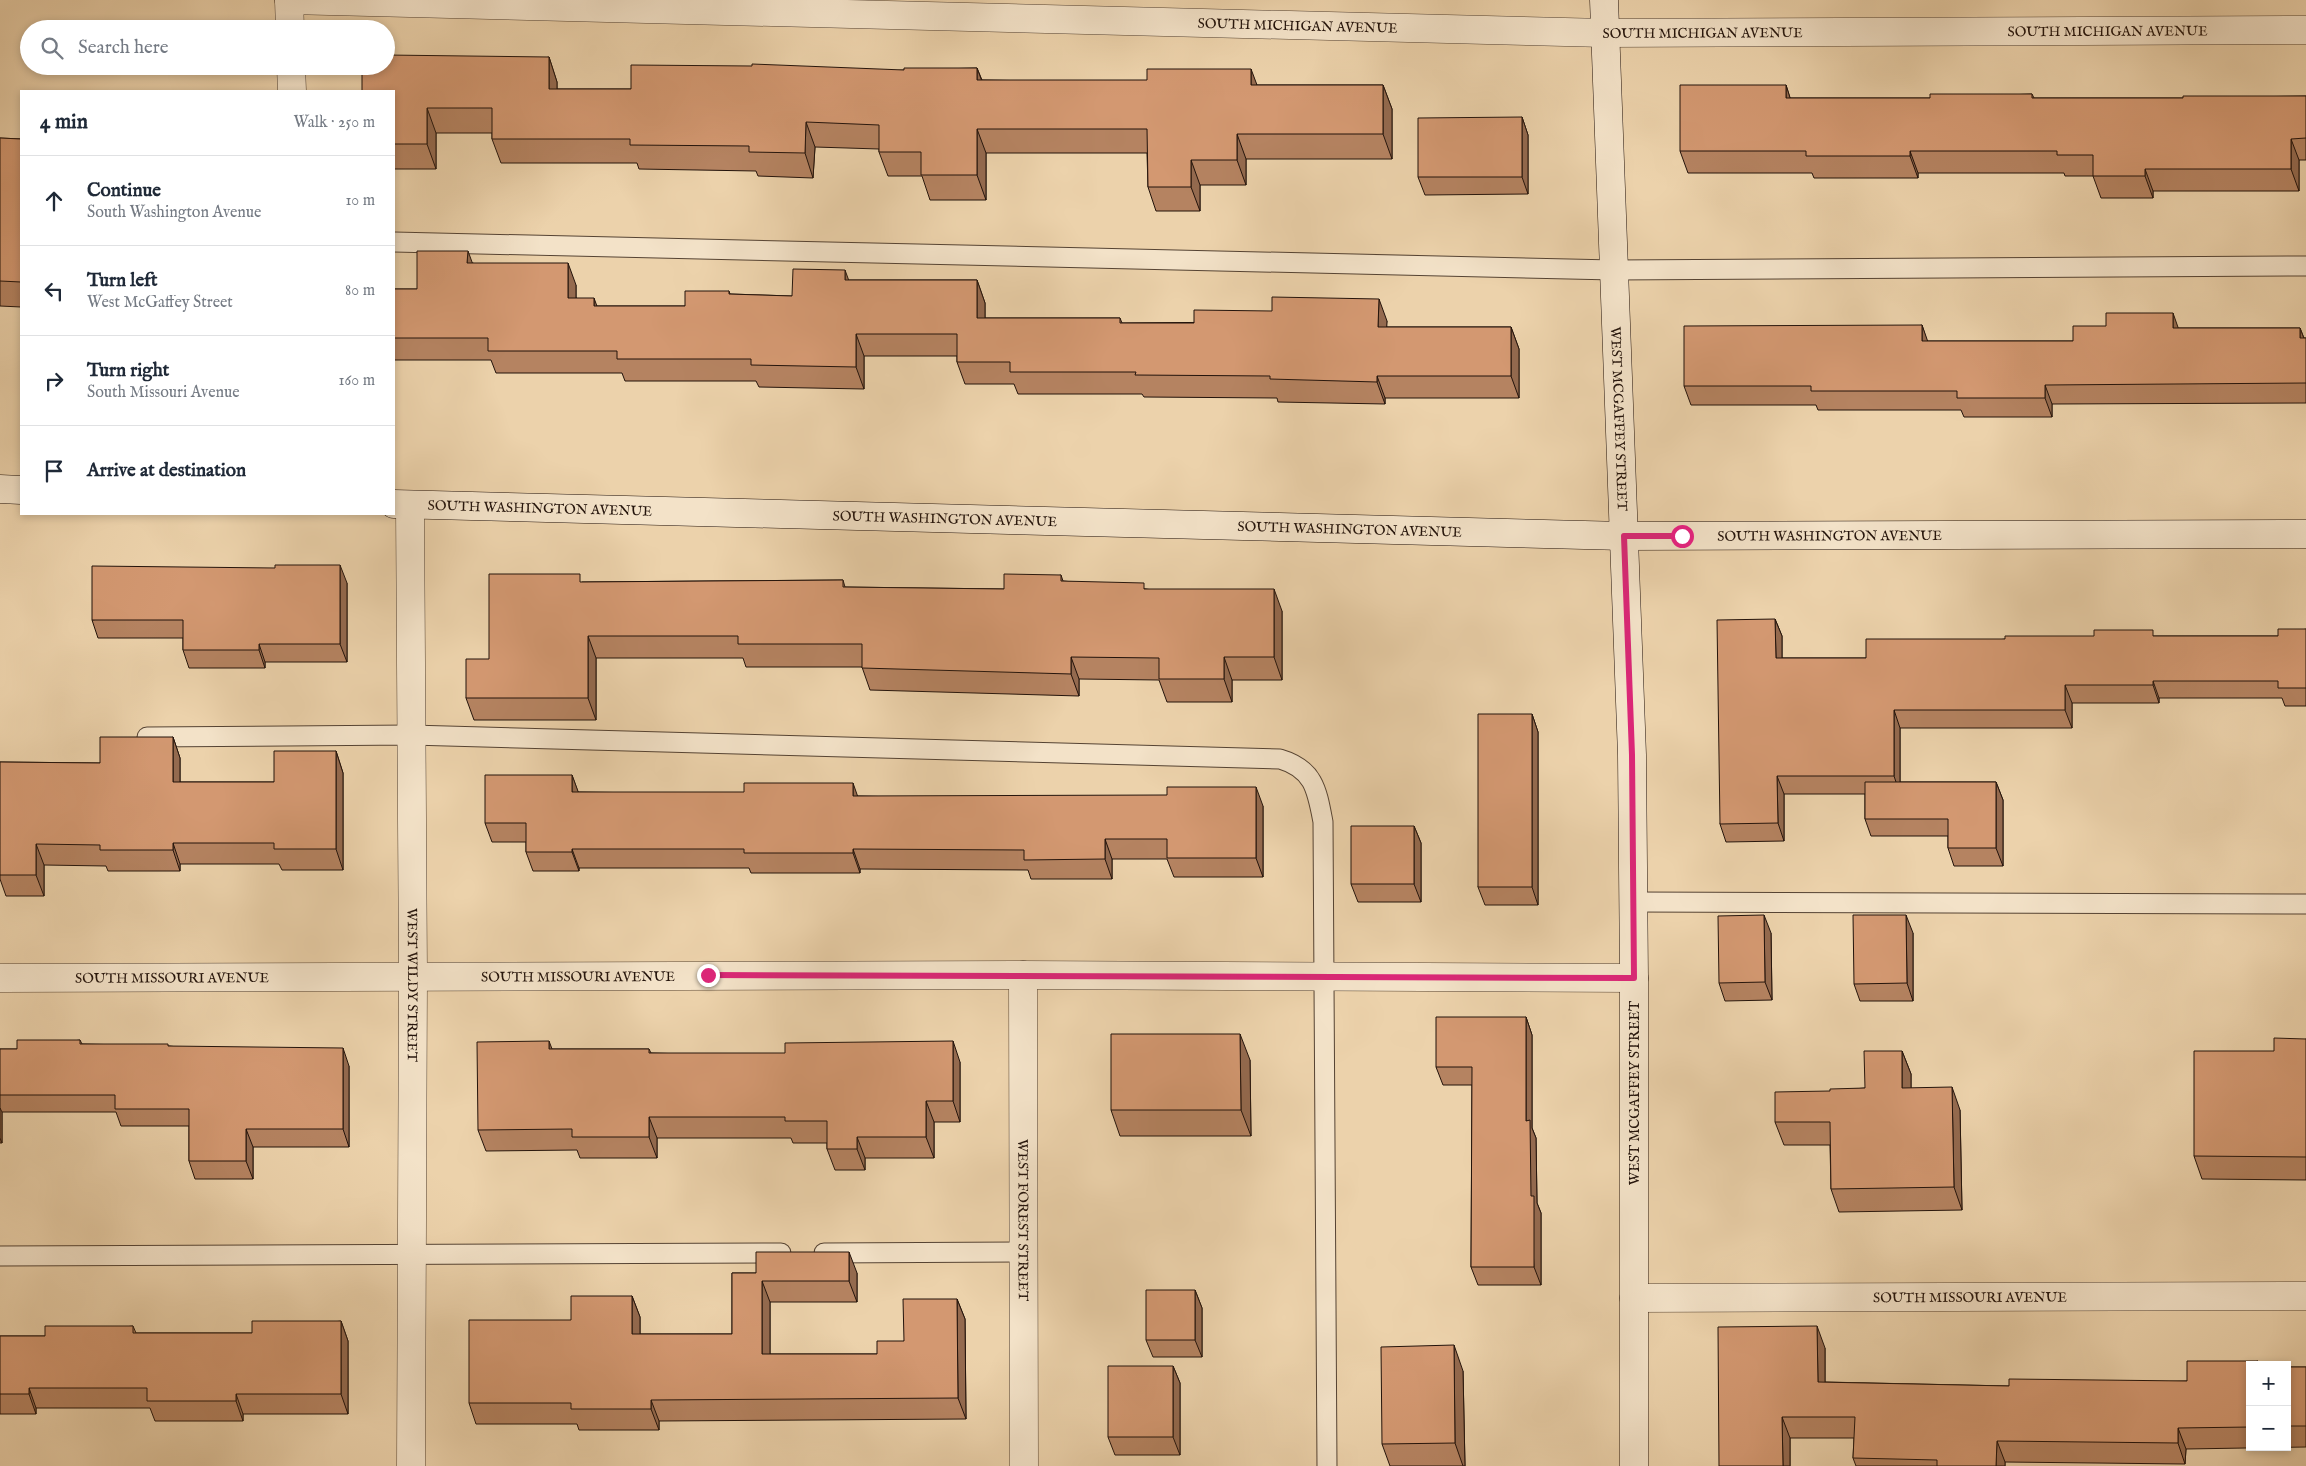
<!DOCTYPE html>
<meta charset="utf-8">
<style>
:root{--surface:#fff;--page:#f6f6f7;--text:#1f2937;--muted:#747a83;--line:#e0e1e3}
body{margin:0;font-family:"IM FELL English",serif;background:var(--page);color:var(--text)}
.controls{position:absolute;right:15px;bottom:15px;display:grid;overflow:hidden;border-radius:0px;box-shadow:0 2px 8px #0003}
.controls button{width:45px;height:45px;display:grid;place-items:center;padding:0;border:0;border-bottom:1px solid var(--line);background:var(--surface);color:var(--text);font:25px sans-serif}
.stop{position:absolute;width:15px;height:15px;margin:-11px;border:4px solid #db2777;border-radius:50%;background:#fff}
.stop.end{background:#db2777;border-color:#fff;box-shadow:0 1px 5px #0008}
.list{margin:0;padding:0;list-style:none}
h2{display:flex;justify-content:space-between;align-items:center;height:65px;margin:0;padding:0 20px;font-size:21px}
h2 small{font-size:16px;font-weight:400;color:var(--muted)}
.list li{display:grid;grid-template-columns:32px 1fr auto;gap:15px;align-items:center;box-sizing:border-box;height:90px;padding:0 20px;border-top:1px solid var(--line)}
.list b{display:block;font-size:19px;white-space:nowrap}
.list p{margin:0;font-size:16px;white-space:nowrap;color:var(--muted)}
.list em{font-size:16px;font-style:normal;color:var(--muted)}
.icon{flex:none;width:28px;height:28px;fill:none;stroke:currentColor;stroke-width:2;stroke-linecap:round;stroke-linejoin:round}
.map{position:relative;flex:none;width:2306px;height:1466px;overflow:hidden}
.search{position:absolute;background:var(--surface);box-shadow:0 2px 8px #0003;left:20px;top:20px;width:375px;height:55px;display:flex;align-items:center;gap:12px;box-sizing:border-box;padding:0 18px;border-radius:28px;color:var(--muted);font-size:19px}
.panel{position:absolute;background:var(--surface);box-shadow:0 2px 8px #0003;left:20px;top:90px;width:375px;height:425px;border-radius:0px}
.map>svg:first-child{display:block}
.lines{fill:none;stroke-linecap:round;stroke-linejoin:round}
.lane-casing{stroke:#554333;stroke-width:21}
.street-casing{stroke:#554333;stroke-width:29}
.secondary-casing{stroke:#23130b;stroke-width:29}
.lane{stroke:#f3e2c8;stroke-width:19}
.street{stroke:#f3e2c8;stroke-width:28}
.secondary{stroke:#f3e2c8;stroke-width:28}
.wall{fill:#b58361;stroke:#23130b}
.shaded-wall{fill:#946a4f;stroke:#23130b}
.building{fill:#d39871;stroke:#23130b}
.route{stroke:#db2777;stroke-width:6}
.labels{text-anchor:middle;stroke-width:4;stroke-linejoin:round;paint-order:stroke}
.street-label{font-size:14px;fill:#23130b;stroke:#f3e2c8}
</style>
<div class="map">
<svg width="2306" height="1466" viewBox="0 0 2306 1466">
<rect width="100%" height="100%" fill="#ecd2ab"/>
<filter id="stains"><feTurbulence type="fractalNoise" baseFrequency=".004" numOctaves="4"/><feColorMatrix values="0 0 0 0 .2 0 0 0 0 .09 0 0 0 0 .02 0 0 0 .5 -.17"/></filter>
<radialGradient id="worn" r=".72"><stop offset=".6" stop-color="#630" stop-opacity="0"/><stop offset="1" stop-color="#630" stop-opacity=".3"/></radialGradient>
<g class="lines">
<g class="lane-casing">
<path id="lane" d="M 394,242 L 1614,270 L 2306,266
M 147,737 L 411,735 L 1280,759 C 1314,769 1317,790 1323,822 L 1327,1466
M 1634,902 L 2306,904
M 824,1253 L 1024,1252
M 0,1256 L 781,1253"/>
</g>
<g class="street-casing">
<g id="street">
<path id="s1" d="M 289,0 L 1605,33 L 2306,30"/>
<path d="M 289,0 L 290,29"/>
<path d="M 291,66 L 292,91"/>
<path id="s2" d="M 410,505 L 413,976 L 411,1466"/>
<path id="s3" d="M 1023,975 L 1024,1466"/>
<path id="s4" d="M 0,978 L 1023,975 L 1634,978"/>
<path id="s5" d="M 1634,1298 L 2306,1296"/>
</g>
</g>
<g class="secondary-casing">
<g id="secondary">
<path id="s6" d="M 1604,0 L 1632,755 L 1634,978 L 1634,1466"/>
<path d="M 0,489 L 21,490"/>
<path id="s7" d="M 394,504 L 1624,536 L 2306,534"/>
</g>
</g>
<use href="#lane" class="lane"/>
<use href="#street" class="street"/>
<use href="#secondary" class="secondary"/>
</g>
<path class="wall" d="M 549,57 L 557,82 L 557,89 L 631,89 L 904,70 L 977,68 L 982,80 L 1257,85 L 1383,85 L 1392,109 L 1392,159 L 1246,159 L 1246,185 L 1200,185 L 1200,211 L 1156,211 L 1148,187 L 1147,153 L 986,153 L 986,200 L 930,200 L 922,176 L 888,176 L 879,152 L 879,149 L 815,147 L 813,178 L 758,176 L 756,171 L 639,169 L 637,163 L 501,163 L 492,139 L 492,133 L 436,133 L 436,169 L 394,169 L 394,91 Z
M 1786,85 L 1790,98 L 1930,98 L 2032,94 L 2034,98 L 2183,98 L 2306,96 L 2306,160 L 2299,160 L 2299,191 L 2153,191 L 2153,198 L 2101,198 L 2093,176 L 2065,176 L 2064,173 L 1918,173 L 1918,178 L 1814,178 L 1812,173 L 1688,173 L 1680,151 Z
M 1522,117 L 1528,135 L 1528,194 L 1425,195 L 1418,177 Z
M 0,138 L 21,139 L 21,307 L 0,306 Z
M 472,263 L 576,285 L 576,298 L 597,306 L 685,306 L 729,291 L 730,294 L 792,296 L 849,280 L 977,280 L 985,303 L 985,318 L 1120,318 L 1122,323 L 1387,321 L 1386,327 L 1511,327 L 1519,349 L 1519,398 L 1385,398 L 1385,404 L 1278,402 L 1277,398 L 1144,397 L 1142,394 L 1018,394 L 1014,384 L 965,384 L 957,362 L 957,356 L 864,356 L 864,389 L 759,387 L 756,381 L 625,381 L 622,373 L 496,373 L 491,360 L 394,360 L 394,289 L 417,289 Z
M 1922,325 L 1927,341 L 2073,341 L 2179,328 L 2300,328 L 2304,338 L 2306,338 L 2306,403 L 2052,404 L 2052,417 L 1964,417 L 1961,410 L 1818,410 L 1816,405 L 1691,405 L 1684,386 Z
M 1061,575 L 1063,581 L 1146,589 L 1282,611 L 1282,680 L 1232,680 L 1232,702 L 1167,702 L 1159,680 L 1079,679 L 1079,696 L 870,690 L 862,667 L 746,667 L 743,658 L 596,658 L 596,720 L 474,720 L 466,698 L 489,659 L 582,582 L 843,580 L 845,587 L 1004,589 Z
M 347,583 L 347,662 L 265,662 L 265,668 L 189,668 L 183,650 L 183,638 L 98,638 L 92,620 Z
M 1775,619 L 1782,636 L 1782,658 L 1866,658 L 2005,639 L 2155,636 L 2278,636 L 2306,629 L 2306,706 L 2285,706 L 2282,698 L 2159,698 L 2159,703 L 2072,703 L 2072,728 L 1900,728 L 1900,782 L 1996,782 L 2003,800 L 2003,866 L 1954,866 L 1948,848 L 1948,836 L 1871,836 L 1865,819 L 1865,794 L 1784,794 L 1784,841 L 1726,842 L 1720,824 Z
M 1532,714 L 1538,732 L 1538,905 L 1485,905 L 1478,887 Z
M 173,737 L 180,758 L 180,782 L 274,782 L 336,751 L 343,773 L 343,870 L 282,870 L 279,864 L 180,864 L 180,871 L 108,871 L 106,866 L 44,865 L 44,896 L 6,896 L 0,879 L 0,762 L 100,763 Z
M 572,775 L 578,792 L 858,796 L 1263,806 L 1263,877 L 1174,877 L 1167,859 L 1112,859 L 1112,879 L 1031,879 L 1028,870 L 860,869 L 860,873 L 751,873 L 749,868 L 579,868 L 579,871 L 533,871 L 526,852 L 526,842 L 492,842 L 485,823 Z
M 1414,826 L 1421,843 L 1421,902 L 1358,902 L 1351,884 Z
M 1771,933 L 1772,1000 L 1725,1001 L 1719,983 Z
M 1913,933 L 1913,1001 L 1860,1001 L 1854,984 Z
M 1526,1017 L 1532,1035 L 1532,1128 L 1536,1138 L 1537,1203 L 1541,1213 L 1541,1285 L 1478,1285 L 1471,1267 L 1472,1085 L 1443,1085 L 1436,1067 Z
M 2306,1039 L 2306,1180 L 2202,1179 L 2194,1156 L 2274,1051 Z
M 80,1040 L 82,1044 L 169,1046 L 349,1066 L 349,1147 L 253,1147 L 253,1179 L 195,1179 L 189,1161 L 189,1126 L 121,1126 L 116,1112 L 2,1112 L 2,1143 L 0,1143 L 0,1049 L 17,1049 Z
M 552,1049 L 649,1049 L 651,1053 L 960,1062 L 960,1122 L 934,1122 L 934,1158 L 865,1158 L 865,1170 L 835,1170 L 827,1149 L 827,1143 L 793,1143 L 791,1138 L 657,1138 L 657,1158 L 580,1158 L 577,1150 L 486,1151 L 478,1130 Z
M 1902,1051 L 1911,1074 L 1911,1088 L 1960,1110 L 1962,1210 L 1839,1212 L 1831,1189 L 1830,1145 L 1784,1145 L 1775,1122 L 1830,1091 L 1865,1088 Z
M 1250,1060 L 1251,1136 L 1120,1136 L 1111,1110 Z
M 732,1273 L 857,1273 L 857,1302 L 770,1302 L 770,1354 L 877,1354 L 904,1341 L 957,1299 L 965,1319 L 966,1419 L 659,1421 L 659,1430 L 579,1430 L 577,1424 L 476,1424 L 469,1403 L 571,1320 L 632,1296 L 640,1317 L 640,1334 L 732,1334 Z
M 1195,1290 L 1202,1308 L 1202,1357 L 1153,1357 L 1146,1340 Z
M 341,1321 L 348,1341 L 348,1414 L 243,1414 L 243,1421 L 155,1421 L 150,1408 L 36,1408 L 36,1414 L 0,1414 L 0,1336 L 45,1336 L 133,1326 L 136,1333 L 252,1333 Z
M 1825,1348 L 1825,1382 L 2009,1386 L 2187,1381 L 2258,1361 L 2260,1365 L 2250,1365 L 2250,1447 L 2287,1447 L 2287,1367 L 2306,1367 L 2306,1447 L 2186,1449 L 2185,1464 L 2005,1462 L 2005,1466 L 1856,1466 L 1853,1458 L 1854,1438 L 1790,1438 L 1790,1466 L 1719,1466 Z
M 1173,1366 L 1180,1383 L 1180,1455 L 1115,1455 L 1108,1437 Z
M 1463,1371 L 1465,1466 L 1390,1466 L 1382,1444 Z"/>
<path class="shaded-wall" d="M 549,57 L 557,82 L 557,114 L 549,89 Z
M 977,68 L 986,92 L 977,80 Z
M 1251,69 L 1260,93 L 1251,85 Z
M 1383,85 L 1392,109 L 1392,159 L 1383,134 Z
M 1786,85 L 1793,107 L 1786,98 Z
M 427,108 L 436,133 L 436,169 L 427,144 Z
M 1522,117 L 1528,135 L 1528,194 L 1522,177 Z
M 806,122 L 815,147 L 813,178 L 805,153 Z
M 977,129 L 986,153 L 986,200 L 977,175 Z
M 1237,134 L 1246,159 L 1246,185 L 1237,160 Z
M 2291,139 L 2299,160 L 2299,191 L 2291,169 Z
M 1910,151 L 1918,173 L 1918,178 L 1910,156 Z
M 1191,160 L 1200,185 L 1200,211 L 1191,187 Z
M 2145,169 L 2153,191 L 2153,198 L 2145,176 Z
M 468,251 L 476,273 L 467,263 Z
M 568,263 L 576,285 L 576,320 L 568,298 Z
M 845,270 L 853,292 L 845,280 Z
M 977,280 L 985,303 L 985,340 L 977,318 Z
M 594,298 L 602,320 L 594,306 Z
M 1379,299 L 1387,321 L 1386,349 L 1378,327 Z
M 2173,313 L 2180,333 L 2173,328 Z
M 1922,325 L 1929,345 L 1922,341 Z
M 1511,327 L 1519,349 L 1519,398 L 1511,376 Z
M 2300,328 L 2306,344 L 2300,338 Z
M 856,334 L 864,356 L 864,389 L 856,367 Z
M 1377,376 L 1385,398 L 1385,404 L 1377,382 Z
M 2045,385 L 2052,404 L 2052,417 L 2045,398 Z
M 340,565 L 347,583 L 347,662 L 340,644 Z
M 1274,589 L 1282,611 L 1282,680 L 1274,657 Z
M 1775,619 L 1782,636 L 1782,676 L 1776,658 Z
M 588,636 L 596,658 L 596,720 L 588,698 Z
M 259,644 L 265,662 L 265,668 L 259,650 Z
M 1071,657 L 1079,679 L 1079,696 L 1071,674 Z
M 1224,657 L 1232,680 L 1232,702 L 1224,679 Z
M 2153,681 L 2159,698 L 2159,703 L 2153,685 Z
M 2065,685 L 2072,703 L 2072,728 L 2065,710 Z
M 1894,710 L 1900,728 L 1900,794 L 1894,776 Z
M 1532,714 L 1538,732 L 1538,905 L 1532,887 Z
M 173,737 L 180,758 L 180,803 L 173,782 Z
M 336,751 L 343,773 L 343,870 L 336,849 Z
M 572,775 L 579,794 L 572,792 Z
M 1777,776 L 1784,794 L 1784,841 L 1778,823 Z
M 1996,782 L 2003,800 L 2003,866 L 1996,848 Z
M 853,783 L 860,803 L 853,796 Z
M 1256,787 L 1263,806 L 1263,877 L 1256,858 Z
M 1414,826 L 1421,843 L 1421,902 L 1414,884 Z
M 1105,839 L 1112,859 L 1112,879 L 1105,859 Z
M 173,843 L 180,864 L 180,871 L 173,850 Z
M 36,844 L 44,865 L 44,896 L 36,875 Z
M 572,849 L 579,868 L 579,871 L 572,852 Z
M 853,849 L 860,869 L 860,873 L 853,853 Z
M 1764,915 L 1771,933 L 1772,1000 L 1765,982 Z
M 1906,915 L 1913,933 L 1913,1001 L 1907,983 Z
M 1526,1017 L 1532,1035 L 1532,1128 L 1536,1138 L 1537,1203 L 1541,1213 L 1541,1285 L 1534,1267 L 1526,1121 Z
M 1240,1034 L 1250,1060 L 1251,1136 L 1241,1110 Z
M 549,1041 L 557,1062 L 549,1049 Z
M 953,1041 L 960,1062 L 960,1122 L 953,1101 Z
M 343,1048 L 349,1066 L 349,1147 L 343,1129 Z
M 1902,1051 L 1911,1074 L 1911,1111 L 1902,1088 Z
M 1952,1087 L 1960,1110 L 1962,1210 L 1954,1187 Z
M 926,1101 L 934,1122 L 934,1158 L 926,1137 Z
M 0,1108 L 2,1112 L 2,1143 L 0,1138 Z
M 649,1117 L 657,1138 L 657,1158 L 649,1137 Z
M 246,1129 L 253,1147 L 253,1179 L 246,1161 Z
M 857,1137 L 865,1158 L 865,1170 L 857,1149 Z
M 849,1252 L 857,1273 L 857,1302 L 849,1281 Z
M 762,1281 L 770,1302 L 770,1375 L 762,1354 Z
M 1195,1290 L 1202,1308 L 1202,1357 L 1195,1340 Z
M 632,1296 L 640,1317 L 640,1355 L 632,1334 Z
M 957,1299 L 965,1319 L 966,1419 L 958,1398 Z
M 341,1321 L 348,1341 L 348,1414 L 341,1394 Z
M 1817,1326 L 1825,1348 L 1825,1403 L 1818,1382 Z
M 1454,1345 L 1463,1371 L 1465,1466 L 1463,1466 L 1455,1443 Z
M 1173,1366 L 1180,1383 L 1180,1455 L 1173,1437 Z
M 29,1388 L 36,1408 L 36,1414 L 29,1394 Z
M 236,1394 L 243,1414 L 243,1421 L 236,1401 Z
M 651,1400 L 659,1421 L 659,1430 L 651,1409 Z
M 1782,1417 L 1790,1438 L 1790,1466 L 1783,1466 Z
M 2178,1428 L 2186,1449 L 2185,1464 L 2178,1443 Z
M 1997,1441 L 2005,1462 L 2005,1466 L 1996,1466 Z"/>
<path class="building" d="M 386,55 L 549,57 L 549,89 L 631,89 L 631,65 L 752,66 L 752,64 L 904,70 L 904,68 L 977,68 L 977,80 L 1147,80 L 1147,69 L 1251,69 L 1251,85 L 1383,85 L 1383,134 L 1237,134 L 1237,160 L 1191,160 L 1191,187 L 1148,187 L 1147,129 L 977,129 L 977,175 L 921,175 L 921,152 L 879,152 L 879,125 L 806,122 L 805,153 L 749,152 L 749,146 L 630,145 L 630,139 L 492,139 L 492,108 L 427,108 L 427,144 L 394,144 L 394,91 L 362,91 L 362,66 L 386,66 Z
M 1680,85 L 1786,85 L 1786,98 L 1930,98 L 1930,94 L 2032,94 L 2032,98 L 2183,98 L 2183,96 L 2306,96 L 2306,138 L 2291,139 L 2291,169 L 2145,169 L 2145,176 L 2093,176 L 2093,155 L 2057,155 L 2057,151 L 1910,151 L 1910,156 L 1806,156 L 1806,151 L 1680,151 Z
M 1522,117 L 1522,177 L 1418,177 L 1418,118 Z
M 0,138 L 21,139 L 21,282 L 0,281 Z
M 417,251 L 468,251 L 467,263 L 568,263 L 568,298 L 594,298 L 594,306 L 685,306 L 685,291 L 729,291 L 729,294 L 792,296 L 793,269 L 845,270 L 845,280 L 977,280 L 977,318 L 1120,318 L 1120,323 L 1194,323 L 1194,310 L 1272,311 L 1272,297 L 1379,299 L 1378,327 L 1511,327 L 1511,376 L 1377,376 L 1377,382 L 1270,379 L 1270,376 L 1135,375 L 1136,372 L 1010,372 L 1010,362 L 957,362 L 957,334 L 856,334 L 856,367 L 751,365 L 751,359 L 617,359 L 617,351 L 488,351 L 488,338 L 394,338 L 394,289 L 417,289 Z
M 2106,313 L 2173,313 L 2173,328 L 2300,328 L 2300,338 L 2306,338 L 2306,383 L 2045,385 L 2045,398 L 1957,398 L 1957,391 L 1811,391 L 1811,386 L 1684,386 L 1684,326 L 1922,325 L 1922,341 L 2073,341 L 2073,326 L 2106,326 Z
M 275,565 L 340,565 L 340,644 L 259,644 L 259,650 L 183,650 L 183,620 L 92,620 L 92,566 L 275,568 Z
M 489,574 L 580,574 L 580,582 L 843,580 L 843,587 L 1004,589 L 1004,574 L 1061,575 L 1061,581 L 1144,583 L 1144,589 L 1274,589 L 1274,657 L 1224,657 L 1224,679 L 1159,679 L 1159,658 L 1071,657 L 1071,674 L 862,668 L 862,644 L 738,644 L 738,636 L 588,636 L 588,698 L 466,698 L 466,659 L 489,659 Z
M 1775,619 L 1776,658 L 1866,658 L 1866,639 L 2005,639 L 2005,636 L 2094,636 L 2094,630 L 2153,630 L 2153,636 L 2278,636 L 2278,629 L 2306,629 L 2306,688 L 2278,688 L 2278,681 L 2153,681 L 2153,685 L 2065,685 L 2065,710 L 1894,710 L 1894,776 L 1777,776 L 1778,823 L 1720,824 L 1717,620 Z
M 1478,714 L 1532,714 L 1532,887 L 1478,887 Z
M 100,737 L 173,737 L 173,782 L 274,782 L 274,751 L 336,751 L 336,849 L 274,849 L 274,843 L 173,843 L 173,850 L 100,850 L 100,845 L 36,844 L 36,875 L 0,875 L 0,762 L 100,763 Z
M 485,775 L 572,775 L 572,792 L 744,792 L 744,783 L 853,783 L 853,796 L 1167,795 L 1167,787 L 1256,787 L 1256,858 L 1167,858 L 1167,839 L 1105,839 L 1105,859 L 1024,860 L 1024,850 L 853,849 L 853,853 L 744,853 L 744,849 L 572,849 L 572,852 L 526,852 L 526,823 L 485,823 Z
M 1865,782 L 1996,782 L 1996,848 L 1948,848 L 1948,819 L 1865,819 Z
M 1351,826 L 1414,826 L 1414,884 L 1351,884 Z
M 1764,915 L 1765,982 L 1719,983 L 1718,916 Z
M 1853,915 L 1906,915 L 1907,983 L 1854,984 Z
M 1436,1017 L 1526,1017 L 1526,1121 L 1530,1120 L 1531,1196 L 1534,1196 L 1534,1267 L 1471,1267 L 1472,1067 L 1436,1067 Z
M 1111,1034 L 1240,1034 L 1241,1110 L 1111,1110 Z
M 2274,1038 L 2306,1039 L 2306,1157 L 2194,1156 L 2194,1051 L 2274,1051 Z
M 17,1040 L 80,1040 L 80,1044 L 168,1044 L 168,1046 L 343,1048 L 343,1129 L 246,1129 L 246,1161 L 189,1161 L 189,1109 L 115,1109 L 115,1095 L 0,1095 L 0,1049 L 17,1049 Z
M 549,1041 L 549,1049 L 649,1049 L 649,1053 L 785,1053 L 785,1043 L 953,1041 L 953,1101 L 926,1101 L 926,1137 L 857,1137 L 857,1149 L 827,1149 L 827,1121 L 785,1121 L 785,1117 L 649,1117 L 649,1137 L 572,1137 L 572,1129 L 478,1130 L 477,1042 Z
M 1864,1051 L 1902,1051 L 1902,1088 L 1952,1087 L 1954,1187 L 1831,1189 L 1830,1122 L 1775,1122 L 1775,1092 L 1830,1091 L 1830,1089 L 1865,1088 Z
M 756,1252 L 849,1252 L 849,1281 L 762,1281 L 762,1354 L 877,1354 L 877,1341 L 904,1341 L 903,1299 L 957,1299 L 958,1398 L 651,1400 L 651,1409 L 571,1409 L 571,1403 L 469,1403 L 469,1320 L 571,1320 L 571,1296 L 632,1296 L 632,1334 L 732,1334 L 732,1273 L 756,1273 Z
M 1146,1290 L 1195,1290 L 1195,1340 L 1146,1340 Z
M 252,1321 L 341,1321 L 341,1394 L 236,1394 L 236,1401 L 147,1401 L 147,1388 L 29,1388 L 29,1394 L 0,1394 L 0,1336 L 45,1336 L 45,1326 L 133,1326 L 133,1333 L 252,1333 Z
M 1817,1326 L 1818,1382 L 2009,1386 L 2009,1379 L 2187,1381 L 2187,1361 L 2258,1361 L 2258,1365 L 2250,1365 L 2250,1427 L 2178,1428 L 2178,1443 L 1997,1441 L 1996,1466 L 1937,1466 L 1937,1460 L 1853,1458 L 1855,1417 L 1782,1417 L 1783,1466 L 1719,1466 L 1718,1327 Z
M 1454,1345 L 1455,1443 L 1382,1444 L 1381,1347 Z
M 1108,1366 L 1173,1366 L 1173,1437 L 1108,1437 Z
M 2287,1367 L 2306,1367 L 2306,1426 L 2287,1426 Z"/>
<g class="lines">
<path class="route" d="M 708,975 L 1634,978 L 1632,755 L 1624,536 L 1682,536"/>
</g>
<g class="labels">
<g class="street-label">
<text dy="5" stroke="none"><textPath href="#s1" startOffset="1009">SOUTH MICHIGAN AVENUE</textPath></text>
<text dy="5" stroke="none"><textPath href="#s1" startOffset="1819">SOUTH MICHIGAN AVENUE</textPath></text>
<text dy="5" stroke="none"><textPath href="#s1" startOffset="1414">SOUTH MICHIGAN AVENUE</textPath></text>
<text dy="5" stroke="none"><textPath href="#s6" startOffset="419">WEST MCGAFFEY STREET</textPath></text>
<text dy="5" stroke="none"><textPath href="#s7" startOffset="146">SOUTH WASHINGTON AVENUE</textPath></text>
<text dy="5" stroke="none"><textPath href="#s7" startOffset="551">SOUTH WASHINGTON AVENUE</textPath></text>
<text dy="5" stroke="none"><textPath href="#s7" startOffset="956">SOUTH WASHINGTON AVENUE</textPath></text>
<text dy="5" stroke="none"><textPath href="#s7" startOffset="1436">SOUTH WASHINGTON AVENUE</textPath></text>
<text dy="5" stroke="none"><textPath href="#s4" startOffset="578">SOUTH MISSOURI AVENUE</textPath></text>
<text dy="5" stroke="none"><textPath href="#s4" startOffset="172">SOUTH MISSOURI AVENUE</textPath></text>
<text dy="5" stroke="none"><textPath href="#s2" startOffset="480">WEST WILDY STREET</textPath></text>
<text transform="translate(1634 1093) rotate(-90)" y="5">WEST MCGAFFEY STREET</text>
<text dy="5" stroke="none"><textPath href="#s3" startOffset="245">WEST FOREST STREET</textPath></text>
<text dy="5" stroke="none"><textPath href="#s5" startOffset="336">SOUTH MISSOURI AVENUE</textPath></text>
</g>
</g>
<rect width="100%" height="100%" filter="url(#stains)"/>
<rect width="100%" height="100%" fill="url(#worn)"/>
</svg>
<div class="controls">
<button>+</button>
<button>−</button>
</div>
<div class="stop" style="left:1682px;top:536px"></div>
<div class="stop end" style="left:708px;top:975px"></div>
<div class="search"><svg class="icon" aria-label="search" viewBox="0 0 24 24"><circle cx="10" cy="10" r="6"/><path d="M15 15l6 6"/></svg>Search here</div>
<section class="panel">
<h2>4 min<small>Walk · 250 m</small></h2>
<ul class="list">
<li><svg class="icon" aria-label="ahead" viewBox="0 0 24 24"><path d="M12 20V5M6 11l6-6 6 6"/></svg><div><b>Continue</b><p>South Washington Avenue</p></div><em>10 m</em></li>
<li><svg class="icon" aria-label="left" viewBox="0 0 24 24"><path d="M17 20v-9H6M10 6l-5 5 5 5"/></svg><div><b>Turn left</b><p>West McGaffey Street</p></div><em>80 m</em></li>
<li><svg class="icon" aria-label="right" viewBox="0 0 24 24"><path d="M7 20v-9h11M14 6l5 5-5 5"/></svg><div><b>Turn right</b><p>South Missouri Avenue</p></div><em>160 m</em></li>
<li><svg class="icon" aria-label="arrive" viewBox="0 0 24 24"><path d="M6 21V4h12l-3 4 3 4H6"/></svg><div><b>Arrive at destination</b></div></li>
</ul>
</section>
</div>
